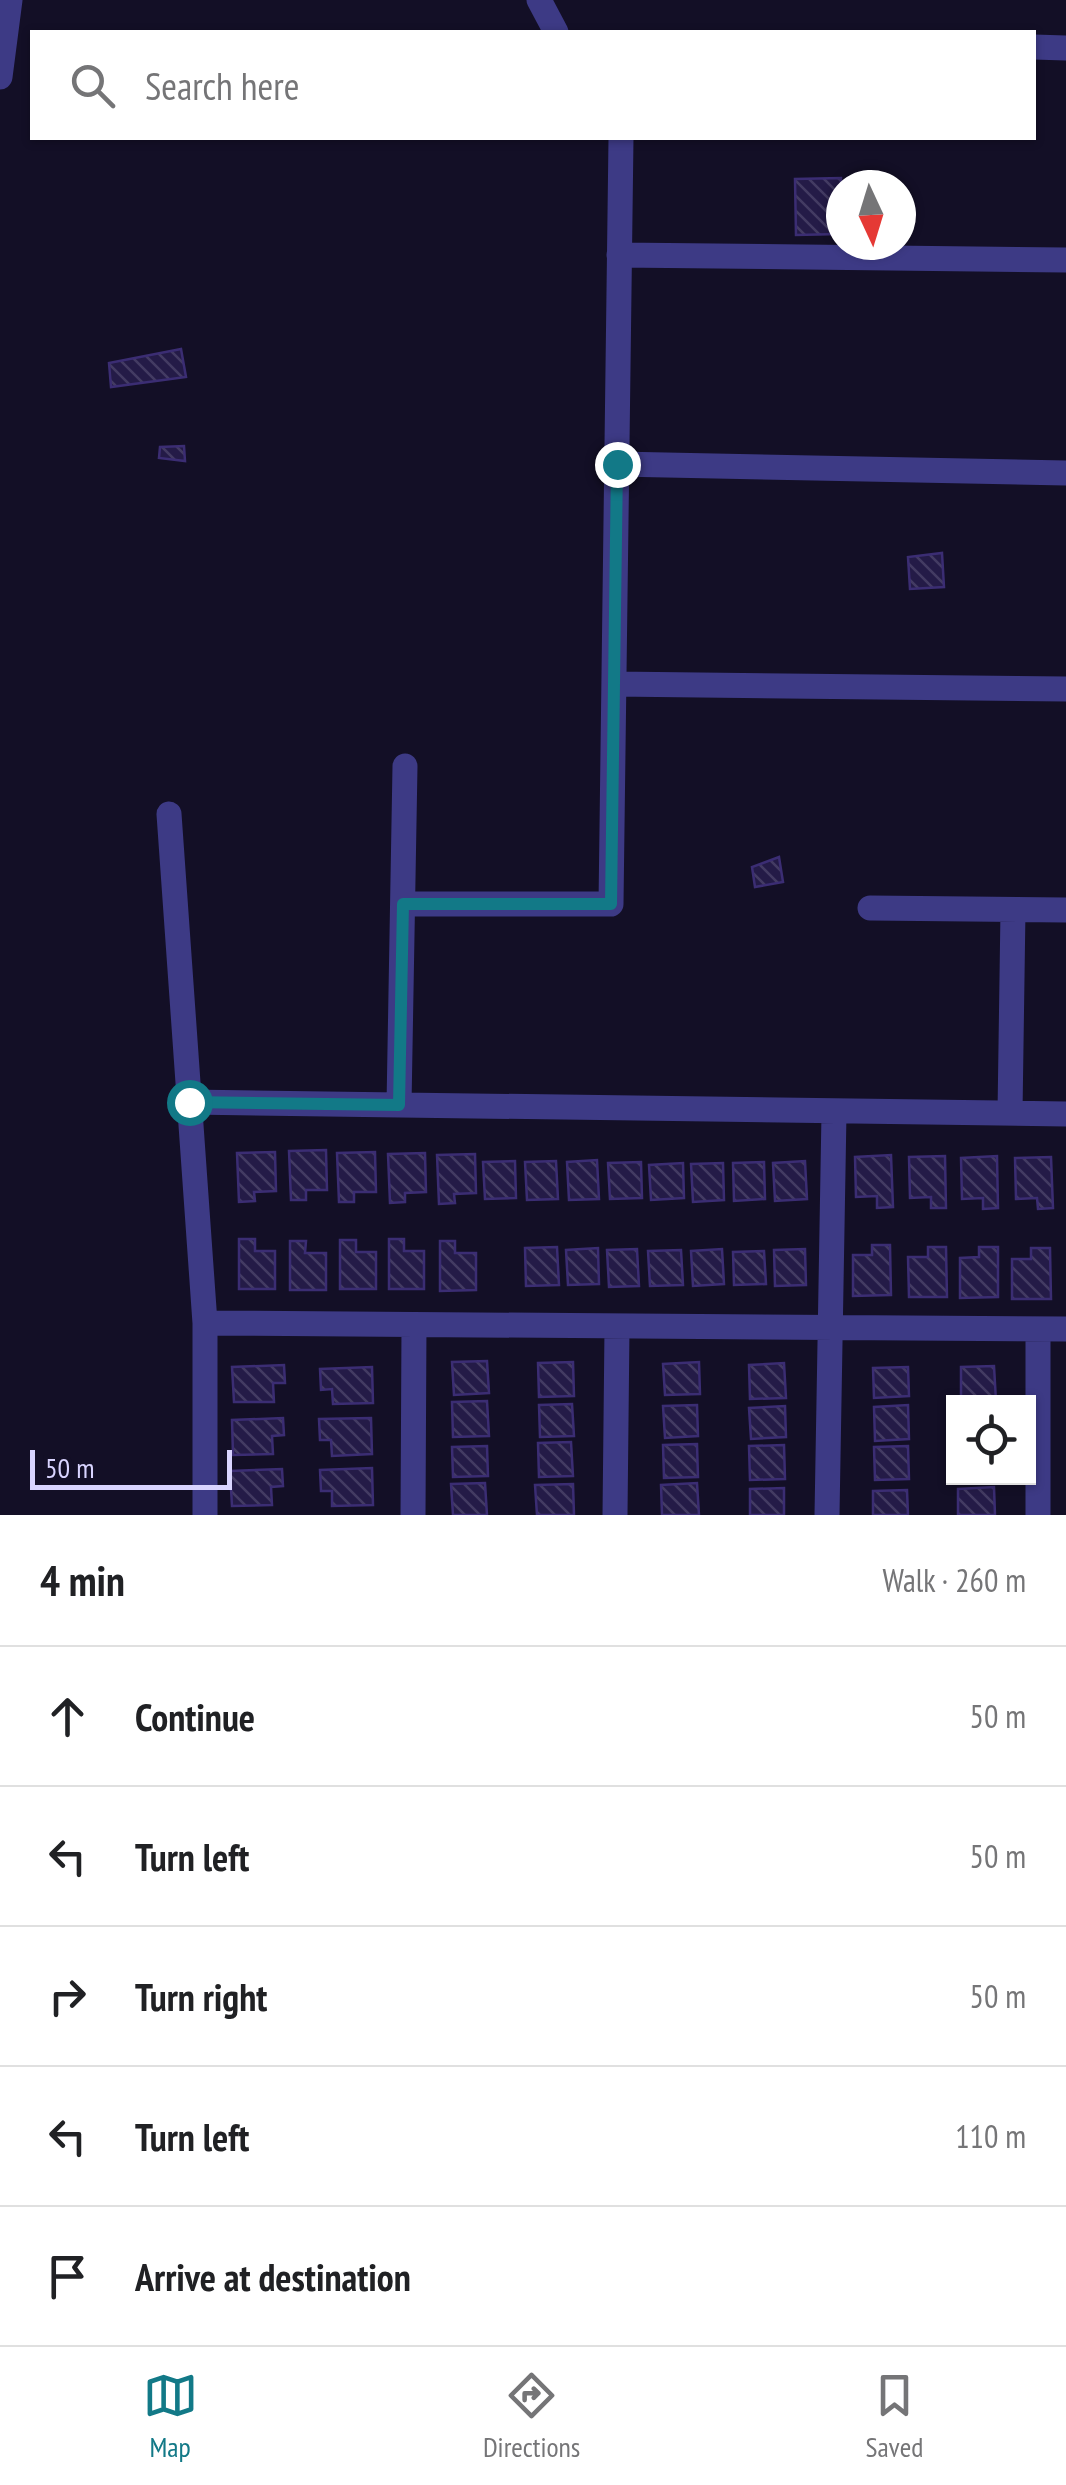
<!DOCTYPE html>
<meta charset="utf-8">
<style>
:root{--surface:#fff;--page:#f6f6f6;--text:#202124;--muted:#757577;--line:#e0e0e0;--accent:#127987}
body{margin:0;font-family:"PT Sans Narrow",sans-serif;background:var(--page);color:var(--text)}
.controls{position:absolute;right:30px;bottom:30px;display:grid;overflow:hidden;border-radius:0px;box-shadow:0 2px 8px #0004}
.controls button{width:90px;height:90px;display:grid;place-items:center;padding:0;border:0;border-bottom:2px solid var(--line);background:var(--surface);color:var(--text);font:50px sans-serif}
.compass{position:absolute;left:826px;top:170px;width:90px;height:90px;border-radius:50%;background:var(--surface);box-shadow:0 2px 8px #0004;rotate:176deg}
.scale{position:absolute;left:30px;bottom:25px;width:202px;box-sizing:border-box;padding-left:10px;border:5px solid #d9d4ff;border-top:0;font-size:28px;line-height:35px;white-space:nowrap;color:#d9d4ff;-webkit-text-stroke:8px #130f26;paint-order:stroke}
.stop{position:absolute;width:30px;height:30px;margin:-22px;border:8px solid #127987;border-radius:50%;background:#fff}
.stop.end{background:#127987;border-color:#fff;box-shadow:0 2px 10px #0008}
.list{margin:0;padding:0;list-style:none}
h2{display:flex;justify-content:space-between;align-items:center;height:130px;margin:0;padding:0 40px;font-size:42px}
h2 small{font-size:32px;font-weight:400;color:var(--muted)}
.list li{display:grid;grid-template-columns:65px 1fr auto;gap:30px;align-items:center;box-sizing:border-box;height:140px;padding:0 40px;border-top:2px solid var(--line)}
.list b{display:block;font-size:38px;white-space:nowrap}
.list em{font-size:32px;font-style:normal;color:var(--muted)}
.icon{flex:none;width:55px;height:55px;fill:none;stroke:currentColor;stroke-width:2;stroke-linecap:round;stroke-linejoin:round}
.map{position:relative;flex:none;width:1066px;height:1515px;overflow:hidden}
.search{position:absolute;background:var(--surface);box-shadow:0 2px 8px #0004;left:30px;right:30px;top:30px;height:110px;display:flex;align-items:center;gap:25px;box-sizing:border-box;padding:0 35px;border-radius:0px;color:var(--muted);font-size:38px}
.sheet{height:830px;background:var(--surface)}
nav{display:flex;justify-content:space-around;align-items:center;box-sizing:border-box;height:140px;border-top:2px solid var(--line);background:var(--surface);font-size:28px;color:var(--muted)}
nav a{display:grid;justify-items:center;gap:5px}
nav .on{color:var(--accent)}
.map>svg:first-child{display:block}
.building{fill:url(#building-back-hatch);stroke:#3b2d73;stroke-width:2.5}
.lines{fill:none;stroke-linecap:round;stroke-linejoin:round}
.minor{stroke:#3d3a85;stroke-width:25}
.route{stroke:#127987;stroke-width:12}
</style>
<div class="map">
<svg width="1066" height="1515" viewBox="0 0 1066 1515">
<defs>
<pattern id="building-back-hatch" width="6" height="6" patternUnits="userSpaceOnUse" patternTransform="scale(2.5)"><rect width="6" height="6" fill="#241b47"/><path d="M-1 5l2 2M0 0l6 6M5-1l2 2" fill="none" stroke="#433b63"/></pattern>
</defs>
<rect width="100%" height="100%" fill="#130f26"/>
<path class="building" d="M 841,178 L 841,234 L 796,235 L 795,179 Z
M 181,349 L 186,377 L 111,387 L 109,363 Z
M 184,446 L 185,461 L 159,458 L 160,447 Z
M 942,553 L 944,587 L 910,589 L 908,557 Z
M 779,857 L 783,882 L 755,887 L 752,867 Z
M 326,1150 L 327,1190 L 306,1190 L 306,1200 L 291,1200 L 289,1151 Z
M 275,1152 L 276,1191 L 254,1192 L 255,1201 L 239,1202 L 237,1153 Z
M 375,1152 L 376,1192 L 354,1192 L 354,1202 L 339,1202 L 337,1153 Z
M 425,1153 L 426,1192 L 405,1193 L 405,1202 L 390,1203 L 388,1154 Z
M 475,1154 L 476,1193 L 454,1194 L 455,1203 L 439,1204 L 437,1155 Z
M 891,1155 L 893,1207 L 877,1208 L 877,1196 L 856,1197 L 855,1157 Z
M 945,1156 L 946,1208 L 931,1208 L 931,1197 L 910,1198 L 909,1157 Z
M 997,1156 L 998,1208 L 983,1209 L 983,1198 L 962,1199 L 961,1158 Z
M 1051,1157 L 1053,1208 L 1038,1209 L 1037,1198 L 1016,1199 L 1015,1158 Z
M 597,1160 L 599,1199 L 569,1200 L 567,1162 Z
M 515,1161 L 516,1198 L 485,1199 L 483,1162 Z
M 556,1161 L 558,1199 L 527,1200 L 525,1162 Z
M 805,1161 L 807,1199 L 775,1201 L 773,1163 Z
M 641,1162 L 642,1198 L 610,1199 L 608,1163 Z
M 764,1162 L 765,1199 L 734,1201 L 733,1163 Z
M 683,1163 L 684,1198 L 651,1200 L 649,1165 Z
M 723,1163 L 724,1200 L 693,1202 L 691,1164 Z
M 239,1239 L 255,1239 L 255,1251 L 275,1251 L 275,1289 L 239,1289 Z
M 389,1239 L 404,1239 L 404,1251 L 424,1251 L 424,1289 L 389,1289 Z
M 340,1240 L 356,1240 L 356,1252 L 376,1252 L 376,1289 L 340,1289 Z
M 290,1241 L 306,1241 L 305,1253 L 326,1253 L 326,1290 L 290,1290 Z
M 440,1241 L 455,1241 L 455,1253 L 476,1253 L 476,1290 L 440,1291 Z
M 872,1245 L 890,1245 L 891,1295 L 853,1296 L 853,1255 L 872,1255 Z
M 557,1247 L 559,1285 L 526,1286 L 525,1248 Z
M 928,1247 L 946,1247 L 947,1297 L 909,1297 L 908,1257 L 928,1257 Z
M 979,1247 L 998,1247 L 998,1297 L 960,1298 L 960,1258 L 979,1257 Z
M 598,1248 L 599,1284 L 568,1285 L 566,1250 Z
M 1031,1248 L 1050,1248 L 1051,1299 L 1012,1299 L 1012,1259 L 1031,1259 Z
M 637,1249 L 639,1286 L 609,1287 L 607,1250 Z
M 722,1249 L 724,1284 L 693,1286 L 691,1251 Z
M 805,1249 L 806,1285 L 775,1286 L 774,1250 Z
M 681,1250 L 683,1285 L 650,1286 L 648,1251 Z
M 764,1251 L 766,1284 L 734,1285 L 733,1252 Z
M 487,1361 L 489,1393 L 454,1395 L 452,1362 Z
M 573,1362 L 574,1396 L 539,1397 L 538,1363 Z
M 699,1362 L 700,1394 L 665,1395 L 663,1364 Z
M 784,1363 L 786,1398 L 750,1399 L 749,1365 Z
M 284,1365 L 285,1383 L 273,1383 L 274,1402 L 234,1402 L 232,1367 Z
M 994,1366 L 996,1401 L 961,1402 L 961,1367 Z
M 372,1367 L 373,1403 L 333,1404 L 332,1389 L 321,1390 L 320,1369 Z
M 908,1367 L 909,1396 L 874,1398 L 873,1368 Z
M 487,1401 L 489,1436 L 453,1437 L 452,1402 Z
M 572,1404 L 574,1436 L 540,1437 L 539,1405 Z
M 697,1405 L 698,1436 L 665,1438 L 663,1406 Z
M 908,1405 L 909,1439 L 875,1441 L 874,1407 Z
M 785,1406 L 786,1437 L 751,1439 L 749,1408 Z
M 283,1418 L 284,1435 L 272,1436 L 273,1454 L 233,1455 L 232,1420 Z
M 371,1418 L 372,1454 L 332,1456 L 331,1440 L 320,1440 L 319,1419 Z
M 571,1442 L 573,1476 L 539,1477 L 538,1443 Z
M 697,1444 L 698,1477 L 664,1478 L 663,1445 Z
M 784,1445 L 785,1479 L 750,1480 L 749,1446 Z
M 487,1446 L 488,1476 L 453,1477 L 452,1447 Z
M 908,1446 L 909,1479 L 875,1480 L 874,1447 Z
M 372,1468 L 373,1505 L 332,1506 L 332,1491 L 321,1491 L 320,1470 Z
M 282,1469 L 283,1486 L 271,1487 L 272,1505 L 232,1506 L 230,1471 Z
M 485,1483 L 487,1515 L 453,1515 L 451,1484 Z
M 697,1483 L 699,1515 L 662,1515 L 661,1485 Z
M 573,1484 L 574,1515 L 537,1515 L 535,1485 Z
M 994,1487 L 995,1515 L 958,1515 L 958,1489 Z
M 784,1488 L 784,1515 L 750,1515 L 750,1489 Z
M 907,1490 L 908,1515 L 873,1515 L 873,1491 Z"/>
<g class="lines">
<path class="minor" d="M 539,0 L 556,32
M 1034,47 L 1066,48
M 0,77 L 10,0
M 619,255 L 1066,260
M 617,464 L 1066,473
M 614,684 L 1066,689
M 169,814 L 205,1323 L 205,1515
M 403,904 L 611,904 L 621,138
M 870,908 L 1066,910
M 189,1102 L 1066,1114
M 399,1105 L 405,766
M 1010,1113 L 1013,910
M 205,1323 L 1066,1329
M 413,1515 L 414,1325
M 615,1515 L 617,1328
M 827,1515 L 834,1113
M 1038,1515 L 1038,1329"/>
</g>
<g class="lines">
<path class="route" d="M 189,1102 L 399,1105 L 403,904 L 611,904 L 617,464"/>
</g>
</svg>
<div class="controls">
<button><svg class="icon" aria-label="locate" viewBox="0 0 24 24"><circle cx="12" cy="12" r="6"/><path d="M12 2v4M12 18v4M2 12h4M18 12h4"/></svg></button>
</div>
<svg class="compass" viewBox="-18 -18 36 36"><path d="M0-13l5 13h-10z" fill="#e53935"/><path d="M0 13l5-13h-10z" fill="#757577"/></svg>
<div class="scale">50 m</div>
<div class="stop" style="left:189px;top:1102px"></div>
<div class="stop end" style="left:617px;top:464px"></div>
<div class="search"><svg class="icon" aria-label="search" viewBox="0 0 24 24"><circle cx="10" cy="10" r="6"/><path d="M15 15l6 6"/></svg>Search here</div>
</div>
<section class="sheet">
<h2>4 min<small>Walk · 260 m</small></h2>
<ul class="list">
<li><svg class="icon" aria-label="ahead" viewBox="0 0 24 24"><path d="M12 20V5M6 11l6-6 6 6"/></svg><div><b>Continue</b></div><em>50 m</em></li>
<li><svg class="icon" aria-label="left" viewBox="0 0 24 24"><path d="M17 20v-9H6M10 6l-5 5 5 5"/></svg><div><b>Turn left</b></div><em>50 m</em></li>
<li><svg class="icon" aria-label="right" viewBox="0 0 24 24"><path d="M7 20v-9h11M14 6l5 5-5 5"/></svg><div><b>Turn right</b></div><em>50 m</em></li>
<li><svg class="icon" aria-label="left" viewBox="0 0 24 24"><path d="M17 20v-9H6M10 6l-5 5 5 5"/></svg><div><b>Turn left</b></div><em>110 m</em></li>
<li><svg class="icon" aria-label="arrive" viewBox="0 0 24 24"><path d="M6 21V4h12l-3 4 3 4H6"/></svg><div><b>Arrive at destination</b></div></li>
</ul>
</section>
<nav>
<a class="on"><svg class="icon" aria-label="map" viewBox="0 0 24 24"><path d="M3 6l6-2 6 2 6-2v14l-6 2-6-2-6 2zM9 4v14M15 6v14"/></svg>Map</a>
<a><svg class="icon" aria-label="directions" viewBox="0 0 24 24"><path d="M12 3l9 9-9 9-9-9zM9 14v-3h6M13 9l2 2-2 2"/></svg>Directions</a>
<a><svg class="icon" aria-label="saved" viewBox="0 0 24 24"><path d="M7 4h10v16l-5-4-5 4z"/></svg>Saved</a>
</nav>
